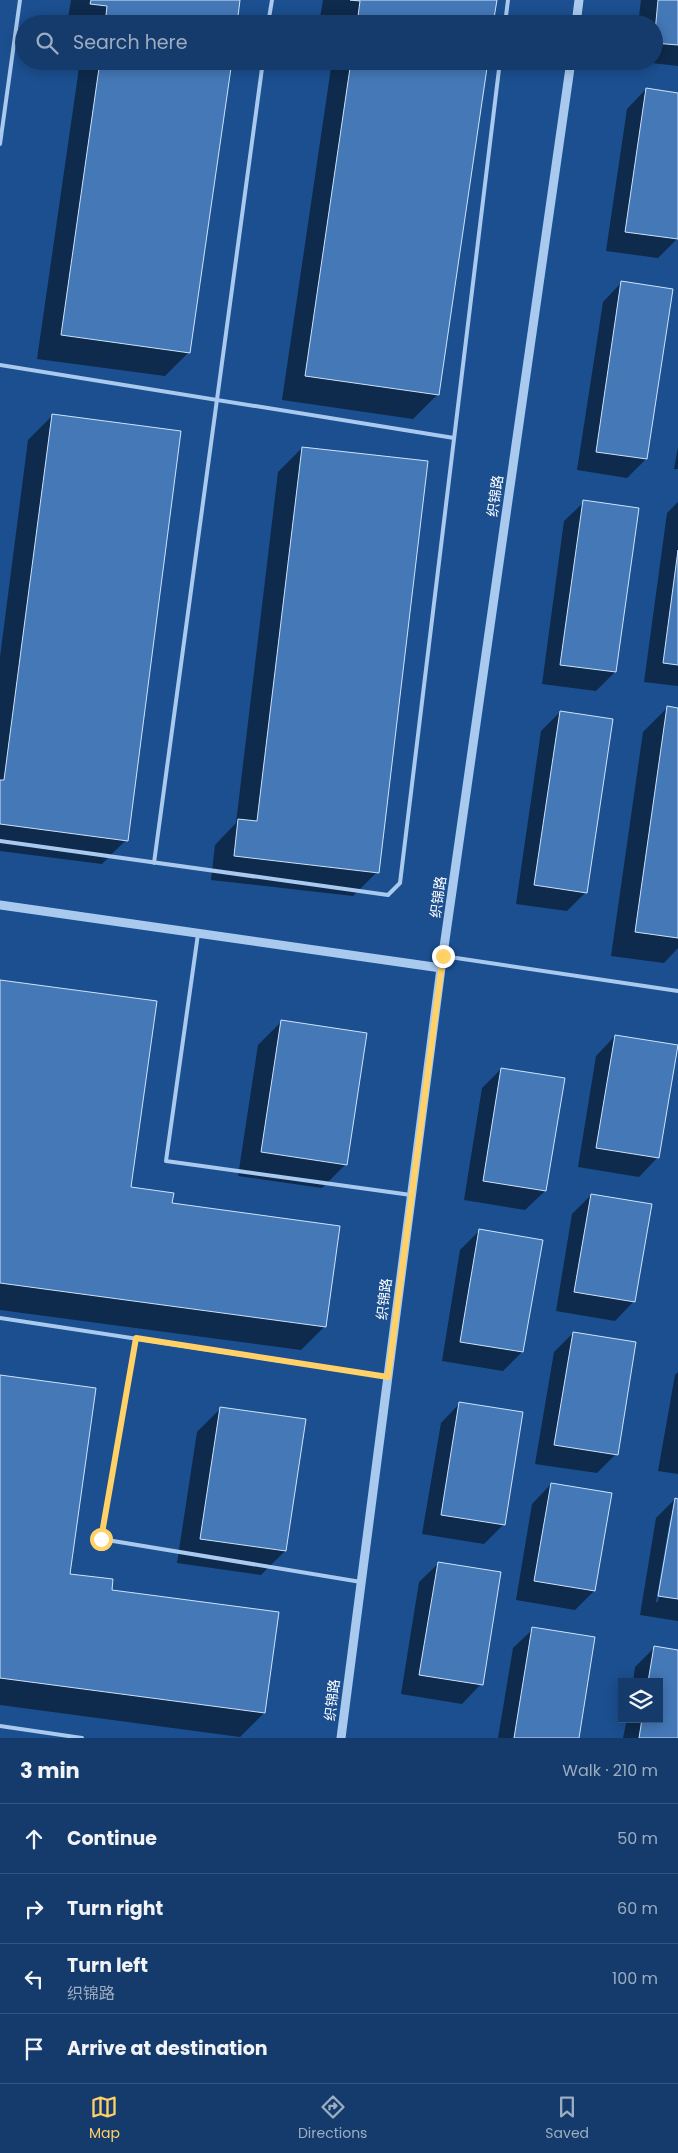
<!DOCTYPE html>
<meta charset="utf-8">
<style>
:root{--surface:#143b6b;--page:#214673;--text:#f1f3f6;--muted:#9dadc1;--line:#33557e;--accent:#ffd166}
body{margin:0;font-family:Poppins,"Noto Sans SC",sans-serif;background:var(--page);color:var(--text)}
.controls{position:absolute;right:15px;bottom:15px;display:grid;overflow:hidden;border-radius:0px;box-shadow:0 2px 12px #0003}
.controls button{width:45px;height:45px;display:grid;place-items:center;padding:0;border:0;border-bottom:1px solid var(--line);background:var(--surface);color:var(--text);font:25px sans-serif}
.stop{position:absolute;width:15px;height:15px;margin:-11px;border:4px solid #ffd166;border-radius:50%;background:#fff}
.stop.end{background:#ffd166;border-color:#fff;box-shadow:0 1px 5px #0008}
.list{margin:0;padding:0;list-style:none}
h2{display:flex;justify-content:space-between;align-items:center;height:65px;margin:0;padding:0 20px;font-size:21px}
h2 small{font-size:16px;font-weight:400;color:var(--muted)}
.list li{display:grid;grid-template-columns:32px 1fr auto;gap:15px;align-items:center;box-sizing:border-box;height:70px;padding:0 20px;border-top:1px solid var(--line)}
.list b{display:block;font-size:19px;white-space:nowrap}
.list p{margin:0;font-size:16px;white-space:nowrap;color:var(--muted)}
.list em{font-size:16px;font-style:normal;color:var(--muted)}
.icon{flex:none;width:28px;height:28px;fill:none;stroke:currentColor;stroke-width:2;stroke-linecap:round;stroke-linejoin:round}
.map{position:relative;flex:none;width:678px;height:1738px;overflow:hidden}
.search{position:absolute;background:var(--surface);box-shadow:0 2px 12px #0003;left:15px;right:15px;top:15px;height:55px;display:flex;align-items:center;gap:12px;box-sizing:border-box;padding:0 18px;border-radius:28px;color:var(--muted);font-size:19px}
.sheet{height:345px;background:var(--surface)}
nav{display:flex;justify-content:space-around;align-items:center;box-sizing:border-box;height:70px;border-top:1px solid var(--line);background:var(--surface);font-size:14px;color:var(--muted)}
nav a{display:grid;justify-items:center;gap:2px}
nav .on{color:var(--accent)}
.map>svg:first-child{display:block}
.shadow{fill:#0007;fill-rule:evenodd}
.building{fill:#4478b7;stroke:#cfe3fa}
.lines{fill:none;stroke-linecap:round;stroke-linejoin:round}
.service{stroke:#a9c9ee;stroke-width:4}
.tertiary{stroke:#a9c9ee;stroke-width:9}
.route{stroke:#ffd166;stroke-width:6}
.labels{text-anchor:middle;stroke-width:4;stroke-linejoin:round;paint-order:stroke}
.street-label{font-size:14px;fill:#fff;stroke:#1b4f8f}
</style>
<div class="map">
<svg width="678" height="1738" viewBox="0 0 678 1738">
<rect width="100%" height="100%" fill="#1b4f8f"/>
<path class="shadow" d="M 71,0 L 239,0 L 236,24 L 67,24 Z
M 323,0 L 495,0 L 492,24 L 319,23 Z
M 641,0 L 678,0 L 678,66 L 634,61 L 654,61 L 654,24 L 638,24 Z
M 80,61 L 230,61 L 189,352 L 165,376 L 37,359 Z
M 332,61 L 486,61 L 437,395 L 413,419 L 282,400 Z
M 646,89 L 678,94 L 678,235 L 677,239 L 658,258 L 606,251 L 627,109 Z
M 622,282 L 646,459 L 627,478 L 577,470 L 603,302 Z
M 52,416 L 126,840 L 102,864 L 0,851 L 0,657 L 28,440 Z
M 678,447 L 678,469 L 674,469 Z
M 302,448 L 377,872 L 353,896 L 211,880 L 215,845 L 236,823 L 278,472 Z
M 584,502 L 615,672 L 596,691 L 542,684 L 564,521 Z
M 678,502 L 678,686 L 644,682 L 667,513 Z
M 667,708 L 678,709 L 678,948 L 664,963 L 611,956 L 643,732 Z
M 560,712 L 586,892 L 567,911 L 516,904 L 541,731 Z
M 0,981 L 130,1188 L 171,1204 L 325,1326 L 301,1350 L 0,1310 Z
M 282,1021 L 346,1164 L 322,1188 L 238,1176 L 258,1045 Z
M 615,1036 L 658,1157 L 639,1177 L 578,1167 L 596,1056 Z
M 501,1069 L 545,1191 L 525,1210 L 464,1200 L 482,1088 Z
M 591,1195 L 634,1301 L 615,1321 L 556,1311 L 572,1214 Z
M 479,1231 L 522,1352 L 503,1371 L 442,1361 L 460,1250 Z
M 573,1333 L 616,1454 L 597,1473 L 535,1464 L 554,1352 Z
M 678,1372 L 678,1474 L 658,1471 L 675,1375 Z
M 0,1376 L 69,1575 L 111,1592 L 264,1713 L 240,1737 L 0,1705 Z
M 460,1403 L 503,1525 L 484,1544 L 422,1534 L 441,1423 Z
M 221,1408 L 305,1420 L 285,1551 L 261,1575 L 177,1563 L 197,1432 Z
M 551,1484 L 594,1591 L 575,1610 L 516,1600 L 532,1504 Z
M 675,1499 L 678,1500 L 678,1621 L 640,1615 L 656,1518 ZM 670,1519 L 672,1519 L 658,1602 L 656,1602 Z
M 439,1563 L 481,1684 L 462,1704 L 401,1694 L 419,1582 Z
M 533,1629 L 578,1738 L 498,1738 L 513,1648 Z
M 654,1648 L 678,1651 L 678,1738 L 623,1738 L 627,1719 L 659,1719 L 659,1682 L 633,1682 L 635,1667 Z"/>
<path class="building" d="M 91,0 L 240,0 L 237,24 L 105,24 L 107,6 L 90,4 Z
M 350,0 L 497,0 L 493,24 L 357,24 L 360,1 Z
M 658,0 L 678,0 L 678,45 L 654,43 Z
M 100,61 L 232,61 L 190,353 L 61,335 Z
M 351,61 L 488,61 L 439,395 L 305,376 Z
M 646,88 L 678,93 L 678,239 L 625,232 Z
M 621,281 L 673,289 L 647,459 L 596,452 Z
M 52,414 L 181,431 L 128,841 L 0,824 L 0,780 L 4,780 Z
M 302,447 L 428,461 L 379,873 L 234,856 L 238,819 L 257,821 Z
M 583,500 L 639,508 L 616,672 L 560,665 Z
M 678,550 L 678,665 L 663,663 Z
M 667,706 L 678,708 L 678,938 L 635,932 Z
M 560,711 L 613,719 L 587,893 L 534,885 Z
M 0,980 L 157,1001 L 131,1187 L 174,1193 L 172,1203 L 340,1226 L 326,1327 L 0,1283 Z
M 281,1020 L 367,1033 L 347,1165 L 261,1152 Z
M 615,1035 L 678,1045 L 659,1158 L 596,1148 Z
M 501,1068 L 565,1078 L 546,1191 L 483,1181 Z
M 591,1194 L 652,1204 L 635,1302 L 574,1292 Z
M 479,1229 L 543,1240 L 523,1352 L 460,1342 Z
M 573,1332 L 636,1342 L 618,1455 L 554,1445 Z
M 0,1375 L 96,1388 L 70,1574 L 113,1579 L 112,1590 L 279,1612 L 265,1713 L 0,1678 Z
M 459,1402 L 523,1412 L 505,1525 L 441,1515 Z
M 220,1407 L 306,1419 L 286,1551 L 200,1539 Z
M 551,1483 L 612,1493 L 595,1591 L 534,1581 Z
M 675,1498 L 678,1499 L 678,1599 L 658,1596 Z
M 438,1562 L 501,1572 L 483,1685 L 419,1675 Z
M 532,1627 L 595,1637 L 579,1738 L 514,1738 Z
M 654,1646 L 678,1650 L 678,1738 L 639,1738 L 642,1719 L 659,1719 L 659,1682 L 648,1682 Z"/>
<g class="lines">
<path class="service" d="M 268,24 L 272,0
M 505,24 L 508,0
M 0,144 L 20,0
M 0,365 L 454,438
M 0,841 L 388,895 L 400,883 L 500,61
M 154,863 L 263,61
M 198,934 L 166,1161 L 411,1195
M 443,956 L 678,991
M 0,1318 L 388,1377
M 136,1338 L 101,1539 L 361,1582
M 0,1726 L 82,1738"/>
<path class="tertiary" d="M 576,24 L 579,0
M 0,905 L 441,968
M 341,1738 L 441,968 L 571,61"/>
</g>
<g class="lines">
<path class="route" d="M 101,1539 L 136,1338 L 388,1377 L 443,956"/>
</g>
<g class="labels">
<g class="street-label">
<text transform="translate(495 496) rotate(-82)" y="5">织锦路</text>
<text transform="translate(438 897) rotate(-82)" y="5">织锦路</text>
<text transform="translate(384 1299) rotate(-83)" y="5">织锦路</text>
<text transform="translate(332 1700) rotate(-83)" y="5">织锦路</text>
</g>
</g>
</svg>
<div class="controls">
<button><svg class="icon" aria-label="layers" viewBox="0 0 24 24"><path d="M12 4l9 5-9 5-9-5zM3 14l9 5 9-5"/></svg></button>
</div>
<div class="stop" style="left:101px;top:1539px"></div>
<div class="stop end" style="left:443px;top:956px"></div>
<div class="search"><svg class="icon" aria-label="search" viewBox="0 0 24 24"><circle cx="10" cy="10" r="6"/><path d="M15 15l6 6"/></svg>Search here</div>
</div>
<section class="sheet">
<h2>3 min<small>Walk · 210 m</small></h2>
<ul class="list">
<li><svg class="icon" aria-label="ahead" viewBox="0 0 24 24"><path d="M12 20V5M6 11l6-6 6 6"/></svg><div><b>Continue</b></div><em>50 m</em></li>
<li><svg class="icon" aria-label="right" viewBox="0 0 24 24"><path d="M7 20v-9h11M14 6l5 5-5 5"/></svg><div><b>Turn right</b></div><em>60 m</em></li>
<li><svg class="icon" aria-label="left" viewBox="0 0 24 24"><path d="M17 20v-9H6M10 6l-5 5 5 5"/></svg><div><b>Turn left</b><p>织锦路</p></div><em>100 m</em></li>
<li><svg class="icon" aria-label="arrive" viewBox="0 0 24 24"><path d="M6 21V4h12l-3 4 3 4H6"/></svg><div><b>Arrive at destination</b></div></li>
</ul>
</section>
<nav>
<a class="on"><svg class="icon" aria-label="map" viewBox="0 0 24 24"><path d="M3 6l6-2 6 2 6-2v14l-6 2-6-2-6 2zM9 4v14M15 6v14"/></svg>Map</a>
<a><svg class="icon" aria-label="directions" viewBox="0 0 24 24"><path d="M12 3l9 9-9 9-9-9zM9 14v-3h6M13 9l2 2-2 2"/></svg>Directions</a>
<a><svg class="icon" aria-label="saved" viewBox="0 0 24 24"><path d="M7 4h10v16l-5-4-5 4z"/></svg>Saved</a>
</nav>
